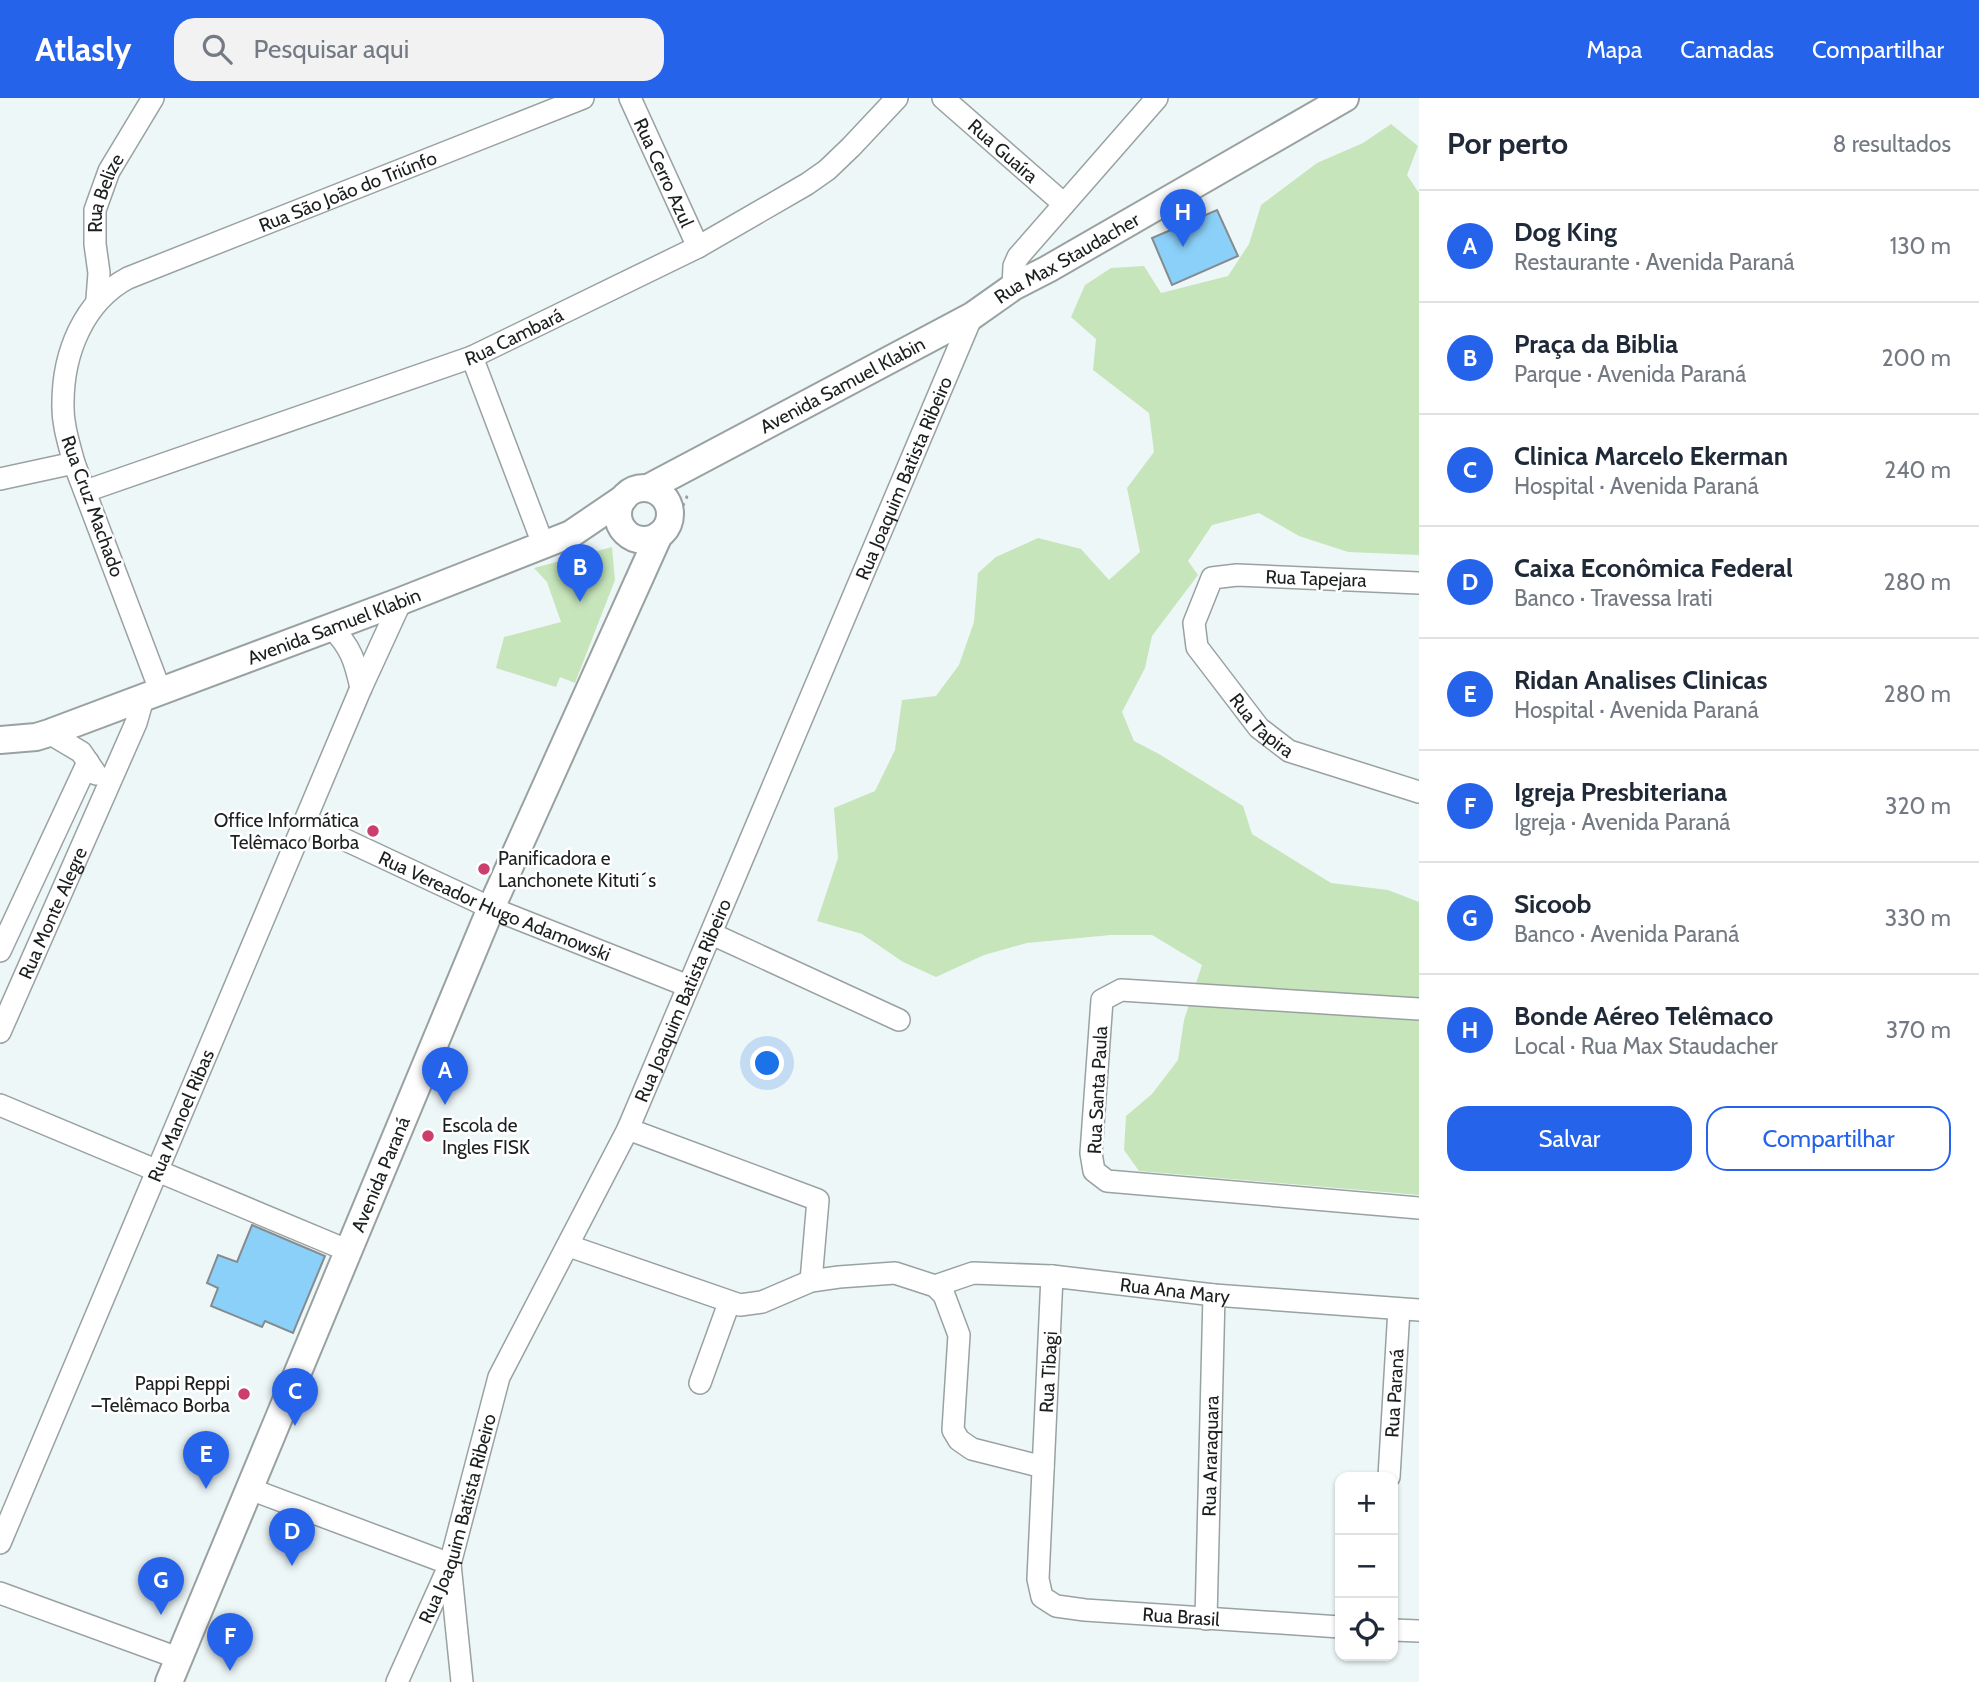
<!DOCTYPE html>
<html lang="pt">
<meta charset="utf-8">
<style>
:root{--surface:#fff;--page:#f2f2f3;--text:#1f2937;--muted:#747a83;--line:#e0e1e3;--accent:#2563eb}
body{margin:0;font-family:Cabin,sans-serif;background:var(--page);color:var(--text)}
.controls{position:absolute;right:21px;bottom:21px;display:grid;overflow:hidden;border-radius:14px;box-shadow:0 2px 5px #0004}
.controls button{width:63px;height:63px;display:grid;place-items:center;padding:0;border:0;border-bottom:2px solid var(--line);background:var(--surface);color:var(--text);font:35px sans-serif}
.you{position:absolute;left:768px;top:966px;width:24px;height:24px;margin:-18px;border:5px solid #fff;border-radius:50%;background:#1a73e8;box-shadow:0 0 0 10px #1a73e833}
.badge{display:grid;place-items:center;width:46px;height:46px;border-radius:50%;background:var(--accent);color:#fff;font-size:23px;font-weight:700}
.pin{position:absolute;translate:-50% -58px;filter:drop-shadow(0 2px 4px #0008)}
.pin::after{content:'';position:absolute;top:37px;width:24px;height:21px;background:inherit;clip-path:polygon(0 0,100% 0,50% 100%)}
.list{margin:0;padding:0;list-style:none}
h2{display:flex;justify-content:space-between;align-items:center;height:91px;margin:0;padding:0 28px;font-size:30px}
h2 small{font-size:23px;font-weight:400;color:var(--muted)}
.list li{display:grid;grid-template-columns:46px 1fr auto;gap:21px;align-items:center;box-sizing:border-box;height:112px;padding:0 28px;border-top:2px solid var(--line)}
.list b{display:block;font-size:26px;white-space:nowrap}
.list p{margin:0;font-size:23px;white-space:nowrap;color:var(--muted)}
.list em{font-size:23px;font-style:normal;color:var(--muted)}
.actions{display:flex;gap:14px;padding:21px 28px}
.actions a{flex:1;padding:16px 0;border:2px solid var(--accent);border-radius:21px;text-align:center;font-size:24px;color:var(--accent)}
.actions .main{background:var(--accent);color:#fff}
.icon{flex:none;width:38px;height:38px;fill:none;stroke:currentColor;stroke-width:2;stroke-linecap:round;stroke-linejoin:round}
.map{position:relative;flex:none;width:1419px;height:1584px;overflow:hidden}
header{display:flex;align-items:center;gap:42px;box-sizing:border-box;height:98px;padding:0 35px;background:var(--accent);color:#fff}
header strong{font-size:33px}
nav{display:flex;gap:38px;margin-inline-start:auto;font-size:24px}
.search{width:490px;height:63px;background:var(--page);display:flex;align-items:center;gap:18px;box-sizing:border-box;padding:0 24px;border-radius:21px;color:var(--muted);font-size:26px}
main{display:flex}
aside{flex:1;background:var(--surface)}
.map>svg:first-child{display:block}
.green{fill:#c6e5bb}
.building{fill:#8bd0f8;stroke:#858b8f;stroke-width:2}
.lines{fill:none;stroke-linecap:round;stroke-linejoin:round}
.minor-casing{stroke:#99a1a1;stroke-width:24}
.major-casing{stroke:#99a1a1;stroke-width:30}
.path{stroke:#9aa0a1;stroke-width:2.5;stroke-dasharray:3.5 5;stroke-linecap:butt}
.minor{stroke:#fff;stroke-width:21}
.major{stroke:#fff;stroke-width:26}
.poi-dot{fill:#cc3f6c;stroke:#fff;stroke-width:2.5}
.labels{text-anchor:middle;stroke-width:5;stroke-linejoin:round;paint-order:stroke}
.street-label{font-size:19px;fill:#1c1f1f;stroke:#fff}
.poi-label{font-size:19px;fill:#1c1f1f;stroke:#fff;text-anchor:end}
</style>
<header>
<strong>Atlasly</strong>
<div class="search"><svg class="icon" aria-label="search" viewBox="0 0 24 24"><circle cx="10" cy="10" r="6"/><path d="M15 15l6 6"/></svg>Pesquisar aqui</div>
<nav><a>Mapa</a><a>Camadas</a><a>Compartilhar</a></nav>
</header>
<main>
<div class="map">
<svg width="1419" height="1584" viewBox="0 0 1419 1584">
<rect width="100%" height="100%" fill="#eef7f8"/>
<path class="green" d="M 1391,26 L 1418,48 L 1407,77 L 1419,95 L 1419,457 L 1348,454 L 1299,438 L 1259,415 L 1212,427 L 1188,463 L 1198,477 L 1152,538 L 1145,570 L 1122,614 L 1134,643 L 1159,656 L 1243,708 L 1252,736 L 1331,785 L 1388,792 L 1419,804 L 1419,1097 L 1139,1073 L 1124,1052 L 1126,1018 L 1152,996 L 1178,962 L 1184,922 L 1202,867 L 1152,837 L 1111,837 L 1027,845 L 984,857 L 936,879 L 903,864 L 862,836 L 817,823 L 838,760 L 834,710 L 875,693 L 895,652 L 902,602 L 936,598 L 959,567 L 974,524 L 978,475 L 996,459 L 1038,440 L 1081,451 L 1109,482 L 1140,454 L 1127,390 L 1154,354 L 1149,315 L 1093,272 L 1096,241 L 1071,219 L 1085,187 L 1111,170 L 1144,168 L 1161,195 L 1228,178 L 1249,146 L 1261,107 L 1317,65 L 1363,45 Z
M 612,449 L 615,482 L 575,585 L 560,579 L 556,589 L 496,570 L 504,539 L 561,524 L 547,484 L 534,470 Z"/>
<path class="building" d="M 1217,112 L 1238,158 L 1172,187 L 1152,140 Z
M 252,1127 L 325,1158 L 293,1235 L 265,1223 L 262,1229 L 211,1208 L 218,1190 L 207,1185 L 218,1157 L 237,1164 Z"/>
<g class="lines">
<g class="minor-casing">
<g id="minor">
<path id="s1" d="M 630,0 L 698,149"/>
<path id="s2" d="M 943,0 L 1064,106"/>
<path d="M 1013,189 L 1014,168 L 1018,159 L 1157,0"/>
<path id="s3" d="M 97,201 L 99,175 L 95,146 L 95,112 L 109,73 L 153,0"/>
<path d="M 472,259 L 543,446"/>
<path d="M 0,381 L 74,365"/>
<path id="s4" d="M 86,393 L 472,259 L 698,149 L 807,86 L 827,72 L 851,49 L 897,0"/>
<path id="s5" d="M 1419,485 L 1237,477 L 1212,480 L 1194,525 L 1197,549 L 1259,630 L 1289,653 L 1419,694"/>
<path d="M 331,529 C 351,549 355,563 361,590"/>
<path id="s6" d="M 160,592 L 74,365 C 69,346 62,325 63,305 C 63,256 83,204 128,180 L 583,0"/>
<path d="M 49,635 L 81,654 L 96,676"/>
<path id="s7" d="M 305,723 L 491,810 L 688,888"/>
<path d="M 712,836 L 899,922"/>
<path d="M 0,853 L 88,664"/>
<path d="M 1419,911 L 1121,892 L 1102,902 L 1091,1055 L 1094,1073 L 1107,1083 L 1419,1110"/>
<path id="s8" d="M 0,934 L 136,625 L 144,597"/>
<path d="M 0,1007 L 349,1153"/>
<path d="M 628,1031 L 818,1102 L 811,1183"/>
<path d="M 569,1148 L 740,1207 L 762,1204 L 811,1183 L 839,1179 L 895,1175 L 935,1188 L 944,1197 L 959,1237 L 953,1332 L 959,1342 L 972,1351 L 1043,1369"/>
<path id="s9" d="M 1052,1178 L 1038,1481 L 1042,1499 L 1056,1508 L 1085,1512 L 1340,1529"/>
<path id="s10" d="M 935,1188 L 973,1175 L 1052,1178 L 1214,1197 L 1419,1212"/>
<path d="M 700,1285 L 729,1205"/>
<path id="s11" d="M 1389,1379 L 1399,1211"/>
<path d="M 250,1391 L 450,1466 L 462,1584"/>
<path id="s12" d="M 0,1445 L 361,590 L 401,503"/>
<path d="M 0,1495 L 178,1560"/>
<path id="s13" d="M 1206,1521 L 1214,1197"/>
<path d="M 1393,1532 L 1419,1533"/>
<path id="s14" d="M 397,1584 L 450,1466 L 499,1279 L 628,1031 L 972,218"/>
</g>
</g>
<g class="major-casing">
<g id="major">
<path id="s15" d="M 648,390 L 972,218 L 1013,189 L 1048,171 L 1345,0"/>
<circle cx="644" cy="416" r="26"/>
<path id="s16" d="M 0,642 L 36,639 L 49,635 L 401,503 L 571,436 L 624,400"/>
<path id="s17" d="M 169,1584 L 491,810 L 659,437"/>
</g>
</g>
<path class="path" d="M 676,424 L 687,399 L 683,396"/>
<use href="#minor" class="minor"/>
<use href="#major" class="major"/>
</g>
<g class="poi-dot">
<circle cx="373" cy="733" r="7"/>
<circle cx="484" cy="771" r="7"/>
<circle cx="428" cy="1038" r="7"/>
<circle cx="244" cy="1296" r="7"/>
</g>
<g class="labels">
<g class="street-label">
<text dy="7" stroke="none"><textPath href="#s2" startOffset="80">Rua Guaíra</textPath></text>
<text dy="7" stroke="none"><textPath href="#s1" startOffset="82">Rua Cerro Azul</textPath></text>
<text dy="7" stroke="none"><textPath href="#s6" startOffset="688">Rua São João do Triúnfo</textPath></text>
<text dy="7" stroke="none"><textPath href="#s3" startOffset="108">Rua Belize</textPath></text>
<text dy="7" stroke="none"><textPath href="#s15" startOffset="478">Rua Max Staudacher</textPath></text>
<text dy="7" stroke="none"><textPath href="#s4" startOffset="455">Rua Cambará</textPath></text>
<text dy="7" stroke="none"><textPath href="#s15" startOffset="220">Avenida Samuel Klabin</textPath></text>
<text dy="7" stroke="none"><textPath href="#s14" startOffset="1309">Rua Joaquim Batista Ribeiro</textPath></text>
<text transform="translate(93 408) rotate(70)" y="7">Rua Cruz Machado</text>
<text transform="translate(1316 480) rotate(2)" y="7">Rua Tapejara</text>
<text dy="7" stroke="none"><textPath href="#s16" startOffset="354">Avenida Samuel Klabin</textPath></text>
<text dy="7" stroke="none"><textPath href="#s5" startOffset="382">Rua Tapira</textPath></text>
<text dy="7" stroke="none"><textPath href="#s7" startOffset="208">Rua Vereador Hugo Adamowski</textPath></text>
<text dy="7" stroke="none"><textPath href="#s8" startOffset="130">Rua Monte Alegre</textPath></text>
<text dy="7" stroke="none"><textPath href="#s14" startOffset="742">Rua Joaquim Batista Ribeiro</textPath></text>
<text transform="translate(1097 992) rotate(-87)" y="7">Rua Santa Paula</text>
<text dy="7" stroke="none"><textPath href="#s12" startOffset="464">Rua Manoel Ribas</textPath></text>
<text dy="7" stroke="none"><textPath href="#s17" startOffset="550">Avenida Paraná</textPath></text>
<text dy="7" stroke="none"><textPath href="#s10" startOffset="243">Rua Ana Mary</textPath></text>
<text transform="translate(1048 1274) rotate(-87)" y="7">Rua Tibagi</text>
<text dy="7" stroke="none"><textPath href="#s11" startOffset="84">Rua Paraná</textPath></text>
<text dy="7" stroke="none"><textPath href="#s13" startOffset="163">Rua Araraquara</textPath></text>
<text dy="7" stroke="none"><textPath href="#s14" startOffset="175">Rua Joaquim Batista Ribeiro</textPath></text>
<text dy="7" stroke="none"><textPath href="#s9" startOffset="464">Rua Brasil</textPath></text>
</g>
<g class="poi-label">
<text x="359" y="729">Office Informática<tspan x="359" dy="22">Telêmaco Borba</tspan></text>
<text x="498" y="767" text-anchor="start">Panificadora e<tspan x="498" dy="22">Lanchonete Kituti´s</tspan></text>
<text x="442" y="1034" text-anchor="start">Escola de<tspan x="442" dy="22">Ingles FISK</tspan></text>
<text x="230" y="1292">Pappi Reppi<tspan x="230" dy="22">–Telêmaco Borba</tspan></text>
</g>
</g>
</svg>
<div class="controls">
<button>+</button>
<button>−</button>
<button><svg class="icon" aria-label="locate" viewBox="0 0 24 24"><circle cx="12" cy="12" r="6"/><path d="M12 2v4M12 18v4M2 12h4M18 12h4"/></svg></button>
</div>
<div class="you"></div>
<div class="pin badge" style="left:445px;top:1007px">A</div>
<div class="pin badge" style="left:580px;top:504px">B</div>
<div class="pin badge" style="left:295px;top:1328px">C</div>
<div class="pin badge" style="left:292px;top:1468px">D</div>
<div class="pin badge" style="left:206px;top:1391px">E</div>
<div class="pin badge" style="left:230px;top:1573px">F</div>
<div class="pin badge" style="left:161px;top:1517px">G</div>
<div class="pin badge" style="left:1183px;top:149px">H</div>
</div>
<aside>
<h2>Por perto<small>8 resultados</small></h2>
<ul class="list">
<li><span class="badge">A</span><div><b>Dog King</b><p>Restaurante · Avenida Paraná</p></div><em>130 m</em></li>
<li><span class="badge">B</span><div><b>Praça da Biblia</b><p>Parque · Avenida Paraná</p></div><em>200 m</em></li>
<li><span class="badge">C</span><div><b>Clinica Marcelo Ekerman</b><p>Hospital · Avenida Paraná</p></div><em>240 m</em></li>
<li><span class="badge">D</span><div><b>Caixa Econômica Federal</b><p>Banco · Travessa Irati</p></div><em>280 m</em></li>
<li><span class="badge">E</span><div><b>Ridan Analises Clinicas</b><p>Hospital · Avenida Paraná</p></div><em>280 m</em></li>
<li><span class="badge">F</span><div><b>Igreja Presbiteriana</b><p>Igreja · Avenida Paraná</p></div><em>320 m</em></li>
<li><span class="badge">G</span><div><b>Sicoob</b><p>Banco · Avenida Paraná</p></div><em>330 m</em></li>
<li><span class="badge">H</span><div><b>Bonde Aéreo Telêmaco</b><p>Local · Rua Max Staudacher</p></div><em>370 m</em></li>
</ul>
<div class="actions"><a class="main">Salvar</a><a>Compartilhar</a></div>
</aside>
</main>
